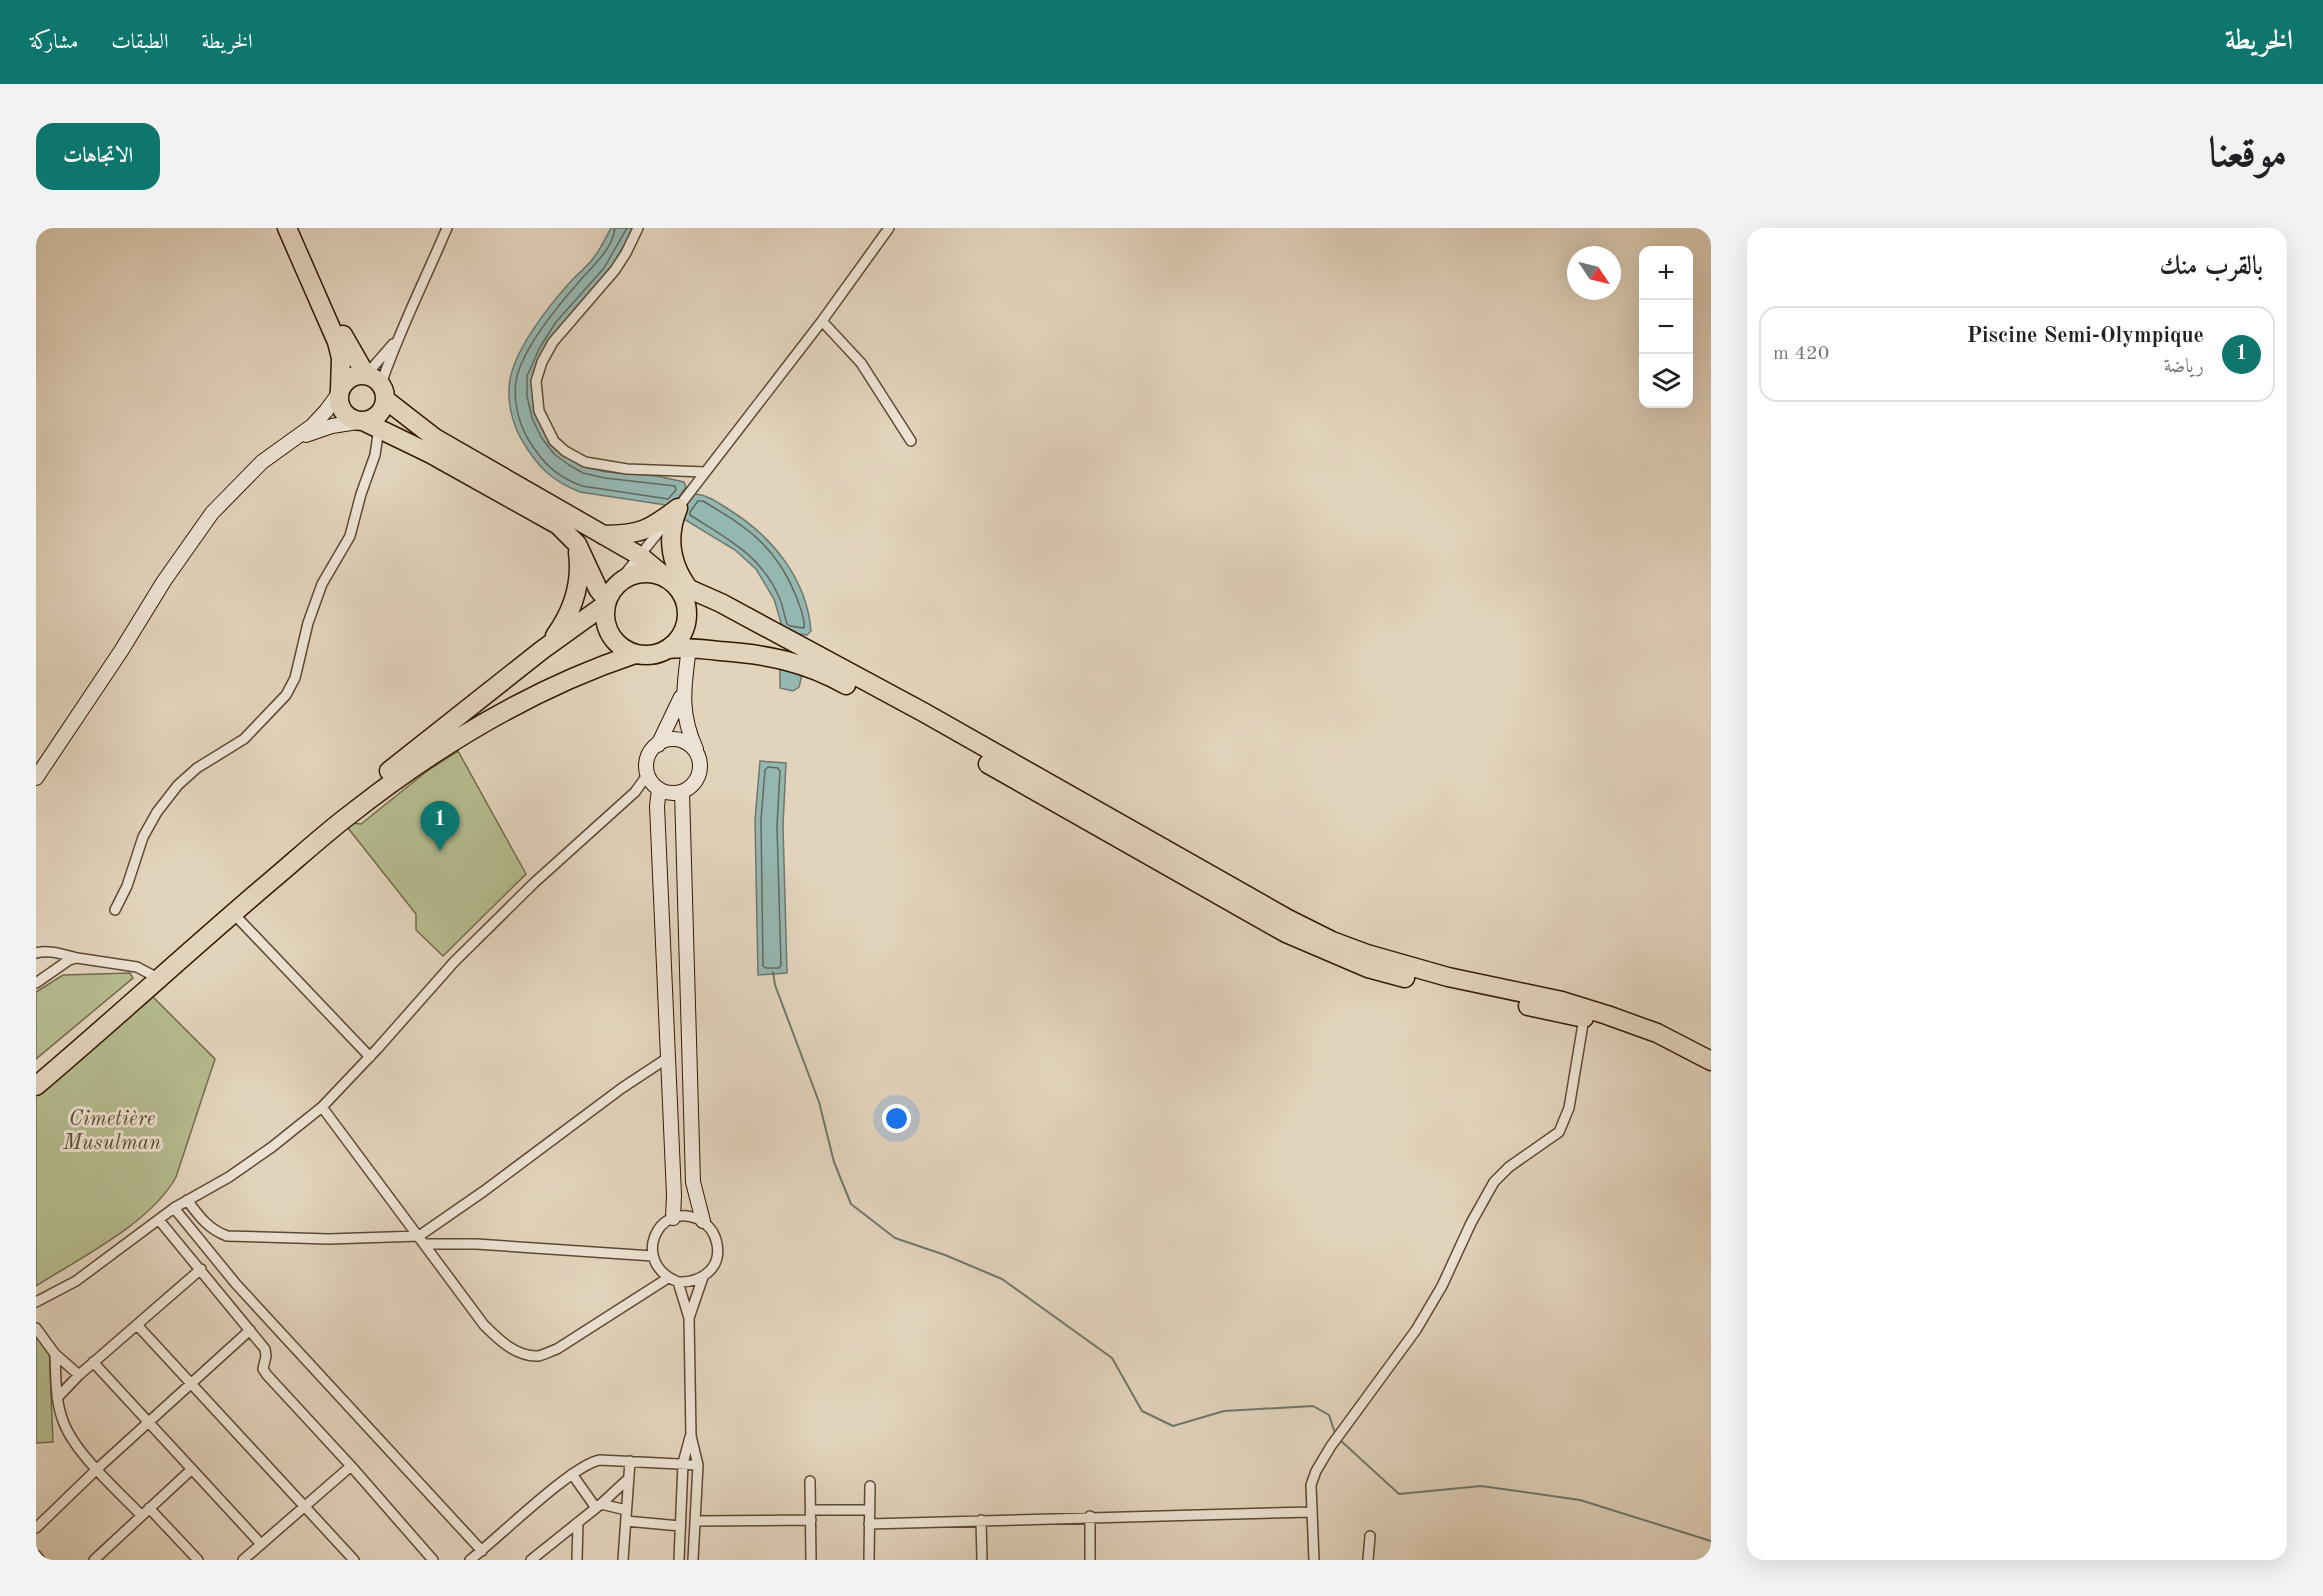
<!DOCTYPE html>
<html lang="ar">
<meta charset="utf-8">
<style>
:root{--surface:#fff;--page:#f2f2f2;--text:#202124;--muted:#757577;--line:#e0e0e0;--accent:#0f766e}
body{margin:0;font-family:"Old Standard TT",Amiri,serif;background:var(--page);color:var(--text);direction:rtl}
.controls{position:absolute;right:18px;top:18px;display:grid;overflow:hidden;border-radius:12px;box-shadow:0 6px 24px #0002}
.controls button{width:54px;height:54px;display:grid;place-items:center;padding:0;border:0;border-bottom:2px solid var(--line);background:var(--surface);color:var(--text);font:30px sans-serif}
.compass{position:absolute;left:1531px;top:18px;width:54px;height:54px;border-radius:50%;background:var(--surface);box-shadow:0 6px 24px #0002;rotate:125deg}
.you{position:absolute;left:861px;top:891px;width:21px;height:21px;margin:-15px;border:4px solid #fff;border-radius:50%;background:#1a73e8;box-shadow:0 0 0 9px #1a73e833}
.badge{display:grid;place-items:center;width:39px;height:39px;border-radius:50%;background:var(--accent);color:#fff;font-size:20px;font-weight:700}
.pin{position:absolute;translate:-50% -50px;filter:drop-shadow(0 2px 3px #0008)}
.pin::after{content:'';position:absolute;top:32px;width:21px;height:18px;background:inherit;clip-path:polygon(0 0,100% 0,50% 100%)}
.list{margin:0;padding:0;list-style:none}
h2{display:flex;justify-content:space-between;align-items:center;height:78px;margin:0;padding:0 24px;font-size:26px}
h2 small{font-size:20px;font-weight:400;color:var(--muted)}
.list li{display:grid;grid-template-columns:39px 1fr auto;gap:18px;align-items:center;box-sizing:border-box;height:96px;margin:0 12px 12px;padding:0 12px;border:2px solid var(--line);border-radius:18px}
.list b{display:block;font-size:22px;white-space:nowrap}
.list p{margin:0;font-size:20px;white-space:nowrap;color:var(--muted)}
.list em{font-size:20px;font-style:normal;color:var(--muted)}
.icon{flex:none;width:33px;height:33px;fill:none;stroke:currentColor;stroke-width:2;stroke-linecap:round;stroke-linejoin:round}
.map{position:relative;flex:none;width:1675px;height:1332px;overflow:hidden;direction:ltr;border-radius:18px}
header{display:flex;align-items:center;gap:36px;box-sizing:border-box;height:84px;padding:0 30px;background:var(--accent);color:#fff}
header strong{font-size:28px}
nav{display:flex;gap:33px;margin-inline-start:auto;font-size:21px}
.intro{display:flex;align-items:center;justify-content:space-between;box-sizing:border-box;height:144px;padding:0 36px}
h1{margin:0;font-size:42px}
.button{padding:15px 27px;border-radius:18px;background:var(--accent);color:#fff;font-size:21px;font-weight:700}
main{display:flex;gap:36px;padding:0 36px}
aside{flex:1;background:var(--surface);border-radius:18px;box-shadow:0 6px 24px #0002}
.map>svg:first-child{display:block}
.green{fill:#b5bc8f;stroke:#746a4a;stroke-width:1.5}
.water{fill:#95b7b2;stroke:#6e786c;stroke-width:1.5}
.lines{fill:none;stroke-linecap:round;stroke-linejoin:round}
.shore{stroke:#64685b;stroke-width:1.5}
.stream{stroke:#6e786c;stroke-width:2}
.street-casing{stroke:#5f4832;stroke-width:12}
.secondary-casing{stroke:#331904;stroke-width:16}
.highway-casing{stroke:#331904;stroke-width:21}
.street{stroke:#ece2d3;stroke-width:9}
.secondary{stroke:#ece2d3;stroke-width:14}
.highway{stroke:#e2d3bc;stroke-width:18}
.labels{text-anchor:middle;stroke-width:6;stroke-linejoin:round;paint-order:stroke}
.park-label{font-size:21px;font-style:italic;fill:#5a4a2e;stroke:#ece2d3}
</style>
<header>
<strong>الخريطة</strong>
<nav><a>الخريطة</a><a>الطبقات</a><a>مشاركة</a></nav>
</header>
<div class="intro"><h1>موقعنا</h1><a class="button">الاتجاهات</a></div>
<main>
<aside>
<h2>بالقرب منك<small></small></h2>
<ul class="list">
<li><span class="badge">1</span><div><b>Piscine Semi-Olympique</b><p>رياضة</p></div><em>420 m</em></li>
</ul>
</aside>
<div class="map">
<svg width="1675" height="1332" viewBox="0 0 1675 1332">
<rect width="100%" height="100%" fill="#e2d3bc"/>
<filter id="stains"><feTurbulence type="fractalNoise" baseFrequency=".00333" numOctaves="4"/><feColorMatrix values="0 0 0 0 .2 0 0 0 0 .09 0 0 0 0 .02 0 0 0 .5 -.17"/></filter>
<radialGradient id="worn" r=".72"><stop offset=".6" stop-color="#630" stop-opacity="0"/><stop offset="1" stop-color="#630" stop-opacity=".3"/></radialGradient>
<path class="green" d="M 422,523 L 490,646 L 407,728 L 380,702 L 380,686 L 312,600 L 317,595 L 325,596 L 391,543 Z
M 94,745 L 97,750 L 0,831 L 0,764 L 27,747 Z
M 114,766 L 179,831 L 140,949 C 115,995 44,1030 0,1058 L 0,863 L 10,861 Z
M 0,1105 L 13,1118 L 17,1214 L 0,1215 Z"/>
<path class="water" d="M 575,0 L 598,0 L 573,44 L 525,98 L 509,122 L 496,150 L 497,167 L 502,188 L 537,232 L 549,239 L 570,244 L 621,248 L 648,254 L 650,259 L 637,277 L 630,277 L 544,264 C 516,253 502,239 487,214 C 478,200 472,178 473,161 C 473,127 514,76 537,51 C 544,44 553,37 559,28 C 565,20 570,9 575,0 Z
M 659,266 C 672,267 681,274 692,281 C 736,308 771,351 775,403 L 771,407 L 749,404 L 746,398 L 738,371 L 720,341 L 699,322 L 648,291 L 646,284 Z
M 744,439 L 764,443 L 766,447 L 763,459 L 757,463 L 744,460 Z
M 724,533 L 750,535 L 747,598 L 751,745 L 722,747 L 719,592 Z"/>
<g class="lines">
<path class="shore" d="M 579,0 C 577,22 554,40 541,56 C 520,80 489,118 481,148 C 476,168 482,194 492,211 C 506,234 519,248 546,258 L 632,271 L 640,262 L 639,258 L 569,250 L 547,245 L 533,237 L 518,226 L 505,209 L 496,190 L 491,168 L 491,148 L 504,119 L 520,94 L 568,40 L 591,0
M 662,273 L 667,273 C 712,300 740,318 760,368 C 763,377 770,391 768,400 L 754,398 L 751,396 C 748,387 747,377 743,369 C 725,327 690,310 654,287 L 654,284 Z
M 732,539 L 742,540 L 744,543 L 741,598 L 745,737 L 743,740 L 730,740 L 727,738 L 725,592 L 729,542 Z"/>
<path class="stream" d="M 737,744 L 739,757 L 783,874 L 798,934 L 815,976 L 859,1010 L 909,1027 L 966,1051 L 1076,1130 L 1106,1183 L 1137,1198 L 1188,1183 L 1277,1178 L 1293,1187 L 1300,1208
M 1304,1212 L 1363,1266 L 1445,1258 L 1544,1272 L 1675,1313"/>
<g class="street-casing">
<path id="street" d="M 602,0 L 590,25 L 579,42 L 517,114 L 506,134 L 500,153 L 503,183 L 518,213 L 529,223 L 549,234 L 591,241 L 669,244
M 786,93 L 825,135 L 875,213
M 330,147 L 357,116
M 345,156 C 363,103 389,52 411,0
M 641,281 L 786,93 L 853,0
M 580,357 L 629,296
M 79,682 L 91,658 L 107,609 L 121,584 L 142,557 L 161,540 L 208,511 L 250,467 L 259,450 L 272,395 L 286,356 L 314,308 L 325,266 L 339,227 L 343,200
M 197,685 L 334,829
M 0,725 C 13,721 28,727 41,730
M 0,755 L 33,732 L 41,730 L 101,739 L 116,747
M 286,879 L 448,1097 C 462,1111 480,1129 502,1128 C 508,1127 515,1123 521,1121 L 632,1050
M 151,972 C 163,988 172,1001 191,1008 L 293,1011 L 383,1008 L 448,963 L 586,860 L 633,829
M 138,980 L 200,1056 L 446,1323
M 123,992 L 229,1121 L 230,1128 L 227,1141 L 231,1147 L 315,1238 L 397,1332
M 388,1016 L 440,1016 L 617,1028
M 642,1054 C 664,1055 686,1041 681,1016 C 679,1005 672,996 662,991 C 621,973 594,1035 642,1054 L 653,1090 L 655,1208 L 662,1237 L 657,1332
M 0,1074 L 40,1053 L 138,980 L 193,949 L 236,919 L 286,879 L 342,820 L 418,734 L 498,655 L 599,564 L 612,546
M 653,1090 L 667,1049
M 101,1097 L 318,1332
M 0,1100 L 19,1126 L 43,1147
M 19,1126 C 20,1147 19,1170 26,1190 C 36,1223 81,1262 105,1287
M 57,1134 L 225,1316
M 21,1170 L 43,1147 L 165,1041
M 536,1246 L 560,1280
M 774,1253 L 775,1332
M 565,1276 L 590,1282
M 113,1280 L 162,1332
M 775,1282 L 833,1282
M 1054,1288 L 1054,1332
M 945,1292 L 946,1332
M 590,1293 L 644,1298
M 659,1293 L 775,1292
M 833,1296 L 1275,1284
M 0,1300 L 61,1241 L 214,1102
M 0,1327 L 4,1332
M 58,1332 L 156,1241
M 207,1332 L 315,1238
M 434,1332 C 461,1311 537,1236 564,1232 L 662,1237
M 495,1332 L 565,1276 L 592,1251
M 541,1332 L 542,1294
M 587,1332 L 594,1233
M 643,1332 L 647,1235 L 654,1209
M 833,1332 L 834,1258
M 1278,1332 L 1275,1257 L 1280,1243 L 1295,1218 L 1380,1102 L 1406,1058 L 1435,995 L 1458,954 L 1473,939 L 1523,904 L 1533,880 L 1548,790
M 1332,1332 L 1334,1308"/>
</g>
<g class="secondary-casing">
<path id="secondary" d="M 270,207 L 296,198 L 321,194
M 653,420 C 648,458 643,484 660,521
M610 538a27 27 0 1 1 54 0a27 27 0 1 1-54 0Z
M 622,517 L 645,469
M 0,550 L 85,423 L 128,353 L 176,285 L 226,234 L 276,198 L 290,183 L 304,164
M 623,561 L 621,578 L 638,967 L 637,990
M 646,564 L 657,954 L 667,993"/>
</g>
<g class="highway-casing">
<path id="highway" d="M 251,0 L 301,114 L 305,130 L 304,162
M 307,107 L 330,147
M303 170a23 23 0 1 1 46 0a23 23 0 1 1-46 0Z
M 350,172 L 399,210 L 604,328 L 633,352 L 685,375 L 887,484 L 1252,691 L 1296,713 L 1331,726 L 1412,749 L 1526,773 L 1571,787 L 1621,805 L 1675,833
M 329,194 L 395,226 L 522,297 L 541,316 L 562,361 L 571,372
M 642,280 C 630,309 634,336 653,361
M 567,307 C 604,307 613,302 642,280
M569 386a41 41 0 1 1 82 0a41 41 0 1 1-82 0Z
M 519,408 C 537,383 546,354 542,324
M 632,421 C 649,419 666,421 684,423 C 729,426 770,434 810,457
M 952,536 L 1250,705 L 1332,740 L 1369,750
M 353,543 L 506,422 L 570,376
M 1492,778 L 1548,790
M 0,858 C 79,791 156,720 236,652 C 261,631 286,608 312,588 C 398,520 494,461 599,426"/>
</g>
<use href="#street" class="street"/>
<use href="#secondary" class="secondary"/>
<use href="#highway" class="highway"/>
</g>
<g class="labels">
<g class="park-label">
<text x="76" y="897">Cimetière<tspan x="76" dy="24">Musulman</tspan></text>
</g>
</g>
<rect width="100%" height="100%" filter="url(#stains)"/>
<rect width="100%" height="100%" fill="url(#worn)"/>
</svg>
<div class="controls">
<button>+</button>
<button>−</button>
<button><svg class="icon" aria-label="layers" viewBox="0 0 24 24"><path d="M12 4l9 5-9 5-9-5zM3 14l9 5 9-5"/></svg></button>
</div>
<svg class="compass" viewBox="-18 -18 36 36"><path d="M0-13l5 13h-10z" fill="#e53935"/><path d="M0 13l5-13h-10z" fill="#757577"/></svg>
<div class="you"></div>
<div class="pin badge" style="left:404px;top:623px">1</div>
</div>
</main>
